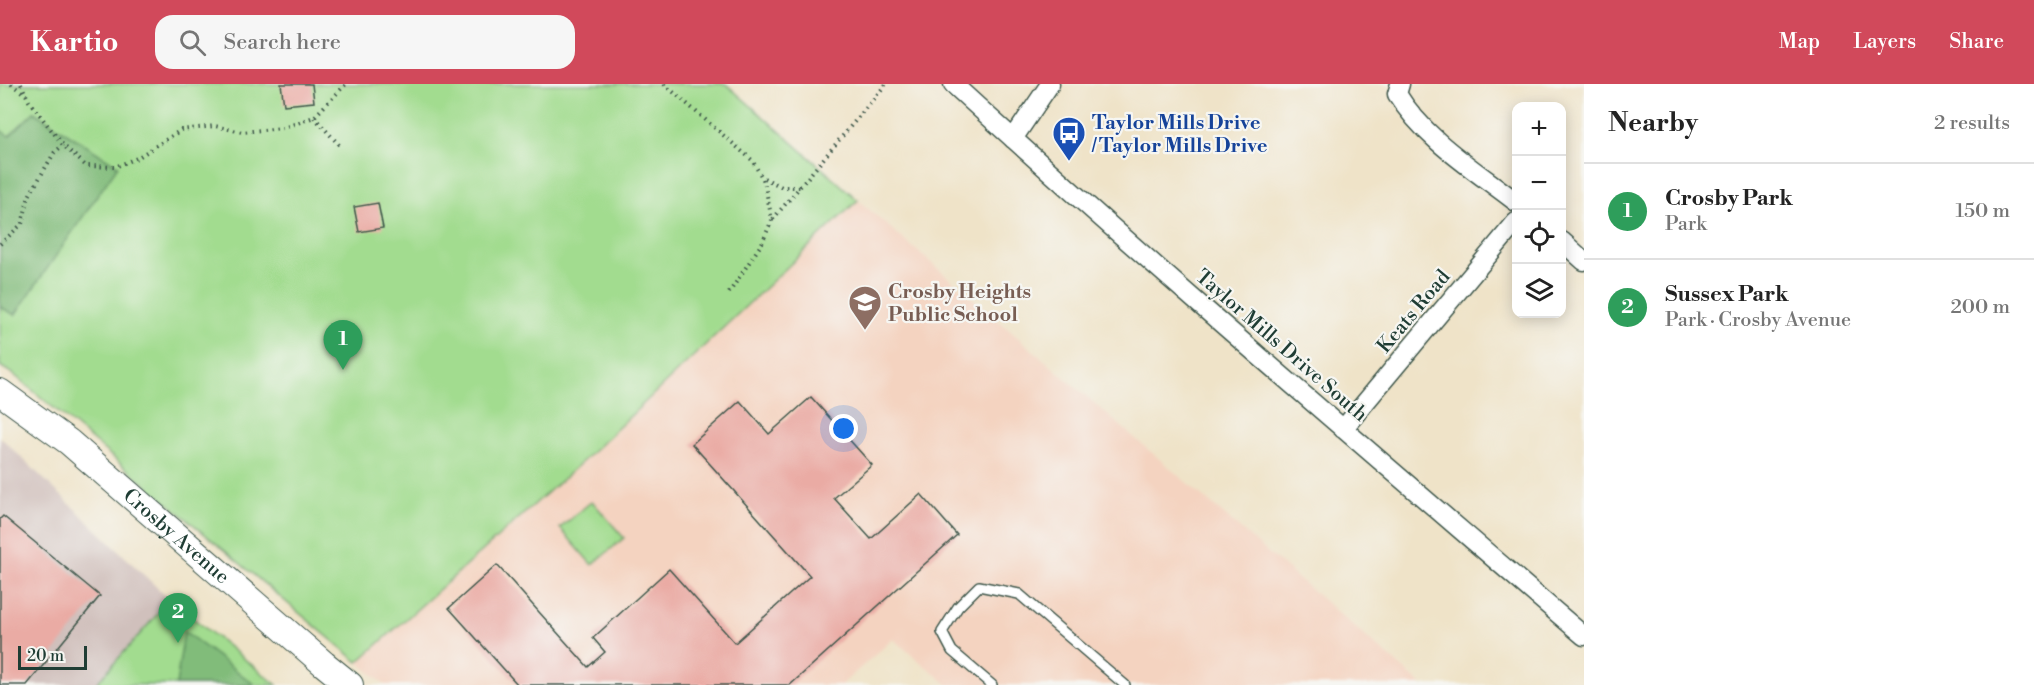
<!DOCTYPE html>
<meta charset="utf-8">
<style>
:root{--surface:#fff;--page:#f6f6f6;--text:#222;--muted:#767676;--line:#e0e0e0;--accent:#d1495b}
body{margin:0;font-family:"Libre Bodoni",serif;background:var(--page);color:var(--text)}
.controls{position:absolute;right:18px;top:18px;display:grid;overflow:hidden;border-radius:12px;box-shadow:0 3px 15px #0003}
.controls button{width:54px;height:54px;display:grid;place-items:center;padding:0;border:0;border-bottom:2px solid var(--line);background:var(--surface);color:var(--text);font:30px sans-serif}
.scale{position:absolute;left:18px;bottom:15px;width:69px;box-sizing:border-box;padding-left:6px;border:3px solid #1f3d34;border-top:0;font-size:16px;line-height:21px;white-space:nowrap;color:#1f3d34;-webkit-text-stroke:4px #f6f6f2;paint-order:stroke}
.you{position:absolute;left:844px;top:345px;width:21px;height:21px;margin:-15px;border:4px solid #fff;border-radius:50%;background:#1a73e8;box-shadow:0 0 0 9px #1a73e833}
.badge{display:grid;place-items:center;width:39px;height:39px;border-radius:50%;background:var(--accent);color:#fff;font-size:20px;font-weight:700}
.pin{position:absolute;translate:-50% -50px;filter:drop-shadow(0 2px 3px #0008)}
.pin::after{content:'';position:absolute;top:32px;width:21px;height:18px;background:inherit;clip-path:polygon(0 0,100% 0,50% 100%)}
.list{margin:0;padding:0;list-style:none}
h2{display:flex;justify-content:space-between;align-items:center;height:78px;margin:0;padding:0 24px;font-size:26px}
h2 small{font-size:20px;font-weight:400;color:var(--muted)}
.list li{display:grid;grid-template-columns:39px 1fr auto;gap:18px;align-items:center;box-sizing:border-box;height:96px;padding:0 24px;border-top:2px solid var(--line)}
.list b{display:block;font-size:22px;white-space:nowrap}
.list p{margin:0;font-size:20px;white-space:nowrap;color:var(--muted)}
.list em{font-size:20px;font-style:normal;color:var(--muted)}
.icon{flex:none;width:33px;height:33px;fill:none;stroke:currentColor;stroke-width:2;stroke-linecap:round;stroke-linejoin:round}
.map{position:relative;flex:none;width:1584px;height:601px;overflow:hidden}
header{display:flex;align-items:center;gap:36px;box-sizing:border-box;height:84px;padding:0 30px;background:var(--accent);color:#fff}
header strong{font-size:28px}
nav{display:flex;gap:33px;margin-inline-start:auto;font-size:21px}
.search{width:420px;height:54px;background:var(--page);display:flex;align-items:center;gap:15px;box-sizing:border-box;padding:0 21px;border-radius:18px;color:var(--muted);font-size:22px}
main{display:flex}
aside{flex:1;background:var(--surface)}
.map>svg:first-child{display:block}
.built{fill:#f4d3c0}
.industrial{fill:#d0c0bc}
.green{fill:#a2dc8f;stroke:#608c62;stroke-width:1.5}
.forest{fill:#81bc7a;stroke:#507c57;stroke-width:1.5}
.building{fill:#eaaba4}
.lines{fill:none;stroke-linecap:round;stroke-linejoin:round}
.lane-casing{stroke:#3e564a;stroke-width:12}
.street-casing{stroke:#3e564a;stroke-width:21}
.secondary-casing{stroke:#3e564a;stroke-width:28}
.path{stroke:#3e564a;stroke-width:4;stroke-dasharray:1.5 4.5;stroke-linecap:butt}
.lane{stroke:#fff;stroke-width:9}
.street{stroke:#fff;stroke-width:18}
.secondary{stroke:#fff;stroke-width:26}
.labels{text-anchor:middle;stroke-width:4.5;stroke-linejoin:round;paint-order:stroke}
.transit-label{font-size:20px;font-weight:bold;fill:#164399;stroke:#f6f6f2;text-anchor:start}
.education-label{font-size:20px;font-weight:bold;fill:#785e54;stroke:#f6f6f2;text-anchor:start}
.street-label{font-size:20px;fill:#1f3d34;stroke:#f6f6f2}
</style>
<header>
<strong>Kartio</strong>
<div class="search"><svg class="icon" aria-label="search" viewBox="0 0 24 24"><circle cx="10" cy="10" r="6"/><path d="M15 15l6 6"/></svg>Search here</div>
<nav><a>Map</a><a>Layers</a><a>Share</a></nav>
</header>
<main>
<div class="map">
<svg width="1584" height="601" viewBox="0 0 1584 601">
<rect width="100%" height="100%" fill="#f6f6f2"/>
<filter id="ink" filterUnits="userSpaceOnUse"><feTurbulence type="fractalNoise" baseFrequency=".0167" numOctaves="2"/><feDisplacementMap in="SourceGraphic" scale="12" xChannelSelector="R" yChannelSelector="G"/><feConvolveMatrix kernelMatrix="1 2 1 2 8 2 1 2 1" color-interpolation-filters="sRGB"/></filter>
<filter id="wash" filterUnits="userSpaceOnUse"><feTurbulence type="fractalNoise" baseFrequency=".008" numOctaves="4" result="noise"/><feDisplacementMap in="SourceGraphic" scale="24" xChannelSelector="R" yChannelSelector="G"/><feGaussianBlur stdDeviation="1.35" result="paint"/><feColorMatrix in="noise" values="0 0 0 0 0 0 0 0 0 0 0 0 0 0 0 0 0 1.4 0 .05"/><feComposite in="paint" operator="in"/></filter>
<g filter="url(#wash)">
<rect width="100%" height="100%" fill="#efe3c8"/>
<path class="built" d="M 858,116 L 1422,601 L 948,601 L 893,555 L 841,601 L 385,601 L 358,578 L 583,377 Z"/>
<path class="industrial" d="M 0,353 L 170,516 L 95,601 L 0,601 Z"/>
<path class="green" d="M 0,0 L 726,0 L 858,116 L 583,377 L 358,578 L 13,290 L 0,282 Z
M 592,417 L 624,454 L 592,481 L 560,444 Z
M 170,516 L 277,601 L 95,601 Z"/>
<path class="forest" d="M 34,28 L 118,82 L 15,231 L 0,223 L 0,46 L 9,52 Z
M 184,547 L 255,601 L 176,601 Z"/>
<g id="blocks">
<path class="building" d="M 281,0 L 312,0 L 314,18 L 284,21 Z
M 378,119 L 383,144 L 359,148 L 354,123 Z
M 811,313 L 872,381 L 834,414 L 871,455 L 921,410 L 957,451 L 790,601 L 518,601 L 449,524 L 497,481 L 588,583 L 605,568 L 593,554 L 669,485 L 735,559 L 810,492 L 692,360 L 740,317 L 769,350 Z
M 3,432 L 100,512 L 27,601 L 0,601 L 0,435 Z"/>
</g>
</g>
<g filter="url(#ink)">
<use href="#blocks" fill-opacity="0" stroke="#3e564a" stroke-width="1.5"/>
<g class="lines">
<g class="lane-casing">
<path id="lane" d="M 992,601 L 952,567 L 942,548 L 958,523 L 979,502 L 1019,510 L 1125,601"/>
</g>
<g class="street-casing">
<path id="street" d="M 953,0 C 1159,189 1373,370 1584,552
M 1400,0 L 1397,10 C 1425,56 1475,86 1516,118
M 1013,55 L 1050,0
M 1562,157 L 1584,177
M 1343,345 L 1516,138"/>
</g>
<g class="secondary-casing">
<g id="secondary">
<path id="s1" d="M 0,308 L 69,358 L 324,580 L 350,601"/>
</g>
</g>
<path class="path" d="M 11,0 L 26,11
M 21,0 L 29,17 L 63,61 L 86,82 L 115,83 L 137,74 L 181,46 L 215,42 L 242,48 L 283,44 L 314,33 L 346,0
M 664,0 L 752,76 L 764,97 L 772,136 L 762,159 L 729,209
M 314,33 L 341,63
M 764,94 L 782,103 L 801,103
M 773,135 L 886,0
M 0,160 L 22,140 L 29,112 L 54,69 L 63,61"/>
<use href="#lane" class="lane"/>
<use href="#street" class="street"/>
<use href="#secondary" class="secondary"/>
</g>
</g>
<defs>
<g id="bus-pin" transform="scale(1.725)"><path d="M0 17L-7.5 6A9.5 9.5 0 1 1 7.5 6Z" fill="#1a4fb4" stroke="#f6f6f2"/><path d="M-5-6H5V4H4V6H2V4H-2V6H-4V4H-5ZM-3.5-4V0h7V-4ZM-3.5 1.2v1.5H-2V1.2ZM2 1.2v1.5H3.5V1.2Z" fill="#fff"/></g>
<g id="school-pin" transform="scale(1.725)"><path d="M0 17L-7.5 6A9.5 9.5 0 1 1 7.5 6Z" fill="#8d6e63" stroke="#f6f6f2"/><path d="M0-5L7-2L0 1L-7-2ZM-4 1L0 2.5L4 1V4Q0 6-4 4Z" fill="#fff"/></g>
</defs>
<g fill-rule="evenodd">
<use href="#bus-pin" x="1069" y="49"/>
<use href="#school-pin" x="865" y="218"/>
</g>
<g class="labels">
<g class="transit-label">
<text x="1092" y="45">Taylor Mills Drive<tspan x="1092" dy="23">/ Taylor Mills Drive</tspan></text>
</g>
<g class="education-label">
<text x="888" y="214">Crosby Heights<tspan x="888" dy="23">Public School</tspan></text>
</g>
<g class="street-label">
<text transform="translate(1413 227) rotate(-50)" y="7">Keats Road</text>
<text transform="translate(1282 261) rotate(41)" y="7">Taylor Mills Drive South</text>
<text dy="7" stroke="none"><textPath href="#s1" startOffset="228">Crosby Avenue</textPath></text>
</g>
</g>
</svg>
<div class="controls">
<button>+</button>
<button>−</button>
<button><svg class="icon" aria-label="locate" viewBox="0 0 24 24"><circle cx="12" cy="12" r="6"/><path d="M12 2v4M12 18v4M2 12h4M18 12h4"/></svg></button>
<button><svg class="icon" aria-label="layers" viewBox="0 0 24 24"><path d="M12 4l9 5-9 5-9-5zM3 14l9 5 9-5"/></svg></button>
</div>
<div class="scale">20 m</div>
<div class="you"></div>
<div class="pin badge" style="left:343px;top:286px;background:#2e9e5b">1</div>
<div class="pin badge" style="left:178px;top:559px;background:#2e9e5b">2</div>
</div>
<aside>
<h2>Nearby<small>2 results</small></h2>
<ul class="list">
<li><span class="badge" style="background:#2e9e5b">1</span><div><b>Crosby Park</b><p>Park</p></div><em>150 m</em></li>
<li><span class="badge" style="background:#2e9e5b">2</span><div><b>Sussex Park</b><p>Park · Crosby Avenue</p></div><em>200 m</em></li>
</ul>
</aside>
</main>
